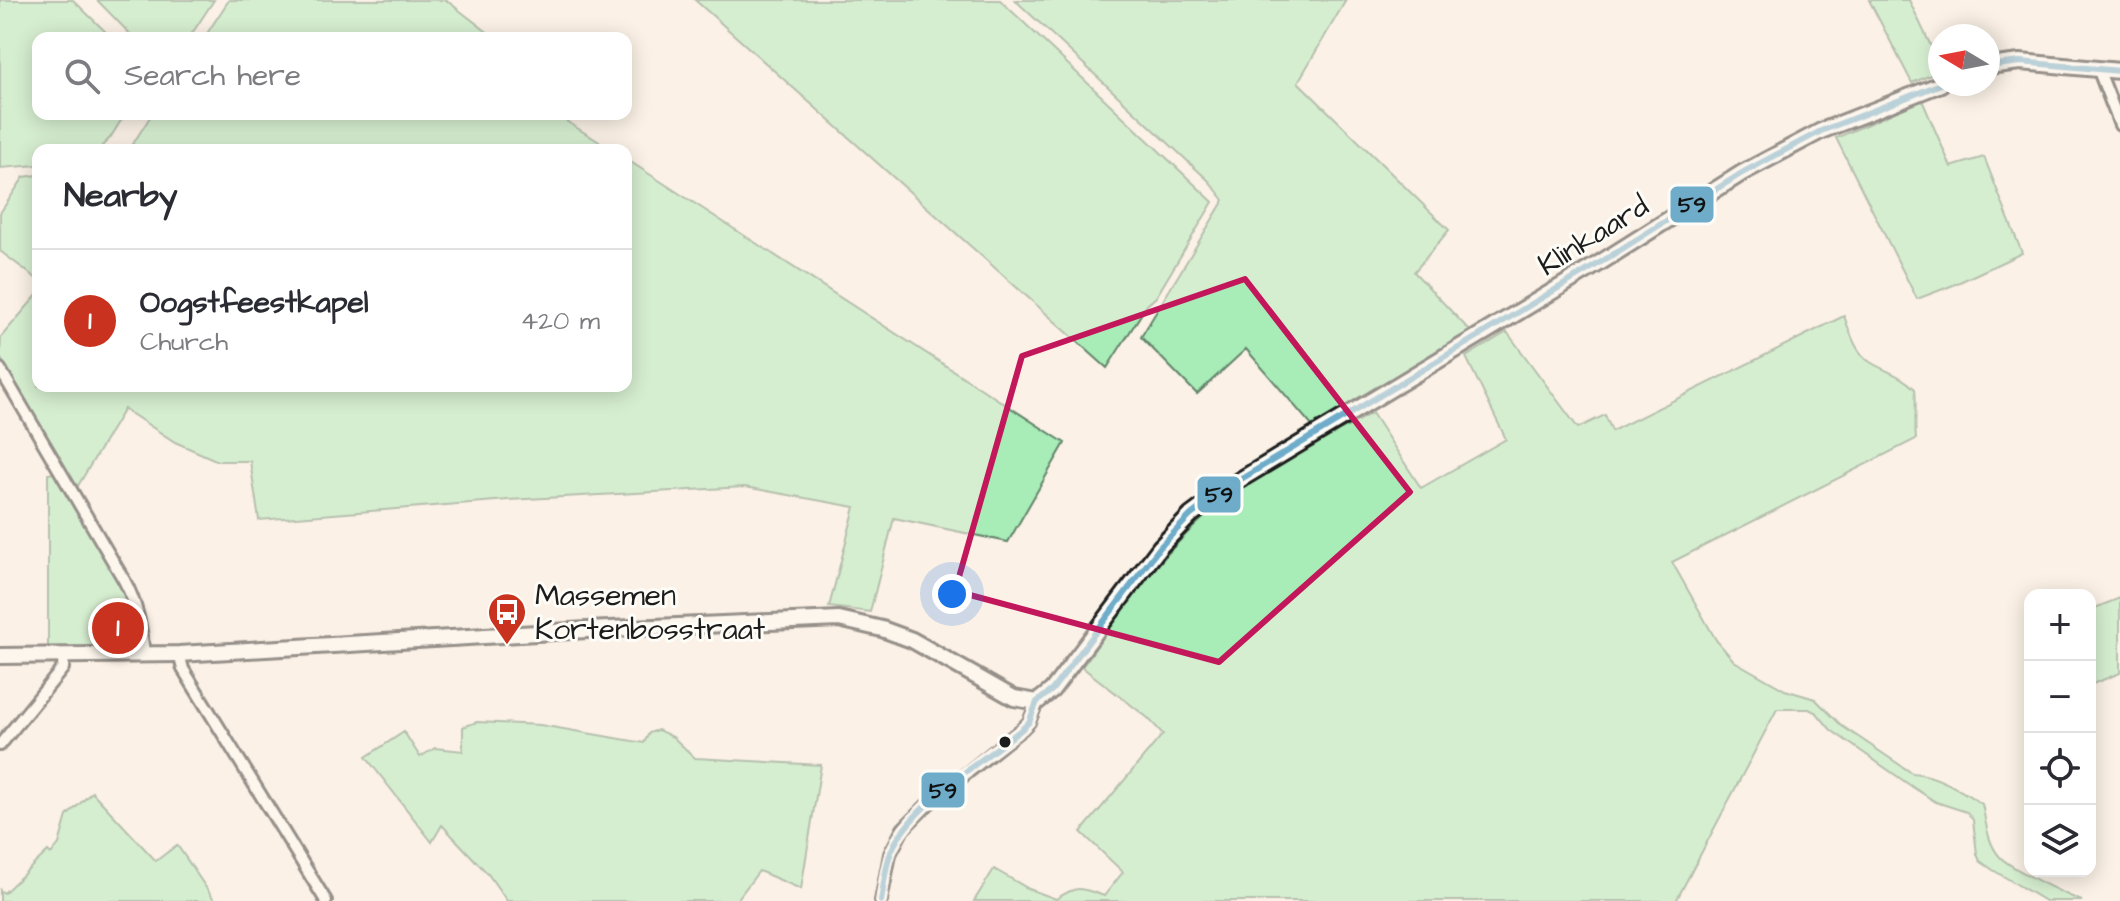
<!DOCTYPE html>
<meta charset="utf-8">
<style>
:root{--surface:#fff;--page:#f7f7f7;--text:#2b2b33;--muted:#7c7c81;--line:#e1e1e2;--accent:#c8321e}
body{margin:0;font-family:"Architects Daughter",sans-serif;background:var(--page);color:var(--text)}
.controls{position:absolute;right:24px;bottom:24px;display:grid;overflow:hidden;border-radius:16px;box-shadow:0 4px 20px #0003}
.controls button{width:72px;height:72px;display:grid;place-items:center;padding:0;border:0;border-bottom:2px solid var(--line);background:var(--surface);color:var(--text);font:40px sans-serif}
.compass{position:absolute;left:1928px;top:24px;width:72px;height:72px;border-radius:50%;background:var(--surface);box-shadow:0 4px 20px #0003;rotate:280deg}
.you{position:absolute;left:952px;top:594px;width:28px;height:28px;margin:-20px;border:6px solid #fff;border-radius:50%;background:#1a73e8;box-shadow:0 0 0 12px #1a73e833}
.badge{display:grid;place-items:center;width:52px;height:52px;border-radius:50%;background:var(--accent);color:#fff;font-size:26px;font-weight:700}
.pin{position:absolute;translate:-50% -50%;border:4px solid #fff;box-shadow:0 2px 8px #0006}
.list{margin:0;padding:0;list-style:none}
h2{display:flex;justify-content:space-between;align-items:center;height:104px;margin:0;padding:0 32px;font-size:34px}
h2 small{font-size:26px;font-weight:400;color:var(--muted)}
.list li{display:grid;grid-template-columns:52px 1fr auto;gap:24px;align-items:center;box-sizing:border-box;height:144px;padding:0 32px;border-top:2px solid var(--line)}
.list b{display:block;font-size:30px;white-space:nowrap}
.list p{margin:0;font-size:26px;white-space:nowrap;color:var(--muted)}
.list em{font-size:26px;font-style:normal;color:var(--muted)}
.icon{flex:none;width:44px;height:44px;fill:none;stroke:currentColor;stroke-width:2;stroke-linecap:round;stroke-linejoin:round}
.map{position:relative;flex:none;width:2120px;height:901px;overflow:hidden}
.search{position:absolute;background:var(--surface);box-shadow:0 4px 20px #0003;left:32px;top:32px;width:600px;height:88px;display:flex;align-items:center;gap:20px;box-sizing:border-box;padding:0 28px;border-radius:16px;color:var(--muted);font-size:30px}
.panel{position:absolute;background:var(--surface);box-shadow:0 4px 20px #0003;left:32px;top:144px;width:600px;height:248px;border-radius:16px}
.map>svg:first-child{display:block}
.green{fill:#a8ecb7;stroke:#62846a;stroke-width:2}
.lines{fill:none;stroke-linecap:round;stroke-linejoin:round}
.minor-casing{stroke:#1c1c1c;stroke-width:16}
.tertiary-casing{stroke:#1c1c1c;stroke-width:20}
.minor{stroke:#fdfcf7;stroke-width:10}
.tertiary{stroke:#fdfcf7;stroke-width:14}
.bus-1-casing{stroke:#fdfcf7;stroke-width:12}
.bus-1{stroke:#6eacca;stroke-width:6}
.marked{fill:none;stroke:#c2185b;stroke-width:6;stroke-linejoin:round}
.bus-dot{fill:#1c1c1c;stroke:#fdfcf7;stroke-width:3}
.labels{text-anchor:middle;stroke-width:6;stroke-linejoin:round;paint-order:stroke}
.street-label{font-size:30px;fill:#1c1c1c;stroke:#fdfcf7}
.poi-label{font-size:30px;fill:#1c1c1c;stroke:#fdfcf7;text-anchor:start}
.line-badge{stroke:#fdfcf7;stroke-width:3}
.pale-badge-label{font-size:22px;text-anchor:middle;font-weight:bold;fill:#111}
</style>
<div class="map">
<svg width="2120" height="901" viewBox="0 0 2120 901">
<rect width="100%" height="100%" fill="#fbf1e6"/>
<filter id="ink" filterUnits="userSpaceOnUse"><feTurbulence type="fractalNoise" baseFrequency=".0125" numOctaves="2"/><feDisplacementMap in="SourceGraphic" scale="16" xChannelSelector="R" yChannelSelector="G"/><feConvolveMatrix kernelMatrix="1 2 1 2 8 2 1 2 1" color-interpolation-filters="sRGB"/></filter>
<g filter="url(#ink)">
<path class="green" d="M 0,0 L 73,0 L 112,38 L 38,38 L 38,114 L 125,114 L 110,138 L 99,149 L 38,150 L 38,165 L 0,168 Z
M 97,0 L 214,0 L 189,38 L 134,38 Z
M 229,0 L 446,0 L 495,38 L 204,38 Z
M 695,0 L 1000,0 L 1213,202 L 1156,297 L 1147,305 L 1107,368 Z
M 1015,0 L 1346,0 L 1298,82 L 1449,230 L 1414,272 L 1471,332 L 1312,426 L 1246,349 L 1197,394 L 1141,337 L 1224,200 L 1209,181 Z
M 1869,0 L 1909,0 L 1940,65 L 1940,71 L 1912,83 Z
M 1922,100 L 1951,167 L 1984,157 L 2022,253 L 1951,286 L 1917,299 L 1836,138 Z
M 152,114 L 570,114 L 566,121 L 612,150 L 129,150 Z
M 626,159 L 1065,443 L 1008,542 L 894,518 L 870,612 L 829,607 L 855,507 L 745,487 L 508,500 L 259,520 L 250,461 L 218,461 L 175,442 L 124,409 L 76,489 L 0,357 L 1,337 L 38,294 L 38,386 L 626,386 Z
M 38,175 L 38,278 L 37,279 L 0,251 L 0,213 L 24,177 Z
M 1844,316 C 1850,332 1855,352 1870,362 C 1888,373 1898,373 1915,389 C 1917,407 1914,422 1916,439 L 1672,562 L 1716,640 L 1734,661 L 1785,690 L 1815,699 L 1842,726 L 1912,773 C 1936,774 1962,791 1982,804 C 1986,821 1987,843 2000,857 C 2010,868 2066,895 2082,901 L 2045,901 L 1993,870 L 1980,861 L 1977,854 L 1973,820 L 1967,812 L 1936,802 L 1914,788 L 1831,730 L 1817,713 L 1809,709 L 1777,709 L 1676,901 L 974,901 L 994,869 L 1029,889 L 1056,899 C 1077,885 1080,887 1104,896 L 1123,872 L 1081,832 L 1163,734 L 1148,718 L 1082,667 C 1119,616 1154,562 1201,520 C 1248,476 1316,445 1372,413 L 1421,488 L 1506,439 L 1466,357 L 1507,332 L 1578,428 L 1605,415 L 1612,431 Z
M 59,472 C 74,499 154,622 133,646 L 48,649 L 48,474 Z
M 2120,598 L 2120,673 L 2090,685 L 2090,610 Z
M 477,722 L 540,725 L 644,743 L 649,733 L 658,730 L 673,737 L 695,758 L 821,765 L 801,889 L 759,871 L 736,901 L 507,901 L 488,874 L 442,825 L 432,842 L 366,757 L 404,732 L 420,757 L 435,748 L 463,751 L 463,727 Z
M 92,792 L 156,861 L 177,845 L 215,901 L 0,901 L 0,890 L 4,893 L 48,851 L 51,854 L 59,844 L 67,816 Z"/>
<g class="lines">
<g class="minor-casing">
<path id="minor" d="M 2099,71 L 2120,125
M 0,369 L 124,580 C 137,604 141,626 144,654
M 179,654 L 183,669 L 326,901
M 0,745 L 63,668 L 64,655
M 881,901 L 890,854 L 903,829 L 927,805 L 1022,729 L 1029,722 L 1037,702"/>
</g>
<g class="tertiary-casing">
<path id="tertiary" d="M 1988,66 L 2020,62 L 2120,71
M 0,656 L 179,654 L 587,630 L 839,619 L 882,629 L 912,640 L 1014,698 L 1037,702 L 1052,690 L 1160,547 L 1191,515 L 1233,484 L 1598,264 L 1742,173 L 1821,131 L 1941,84"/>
</g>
<use href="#minor" class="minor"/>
<use href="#tertiary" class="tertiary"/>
<g class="bus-1-casing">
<path id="bus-1" d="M 1988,66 L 2020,62 L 2120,71
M 1037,702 L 1052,690 L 1160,547 L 1191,515 L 1233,484 L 1598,264 L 1742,173 L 1821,131 L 1941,84
M 881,901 C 884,885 885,867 891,852 C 909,807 983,760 1022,729 L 1029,722 L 1037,702"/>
</g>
<use href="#bus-1" class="bus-1"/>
</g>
</g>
<path d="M0 0H2120V901H0ZM 1245,279 L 1410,492 L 1219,662 L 955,591 L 1022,356 Z" fill="#fbf1e6" fill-opacity=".55" fill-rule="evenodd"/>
<path class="marked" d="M 1245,279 L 1410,492 L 1219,662 L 955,591 L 1022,356 Z"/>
<defs>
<g id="bus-pin" transform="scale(2)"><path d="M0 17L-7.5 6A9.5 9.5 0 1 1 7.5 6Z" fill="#c8321e" stroke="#fdfcf7"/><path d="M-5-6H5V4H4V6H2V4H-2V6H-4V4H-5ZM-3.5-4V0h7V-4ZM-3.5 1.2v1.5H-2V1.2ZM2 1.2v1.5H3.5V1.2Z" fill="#fff"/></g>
</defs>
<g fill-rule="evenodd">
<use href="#bus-pin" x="507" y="612"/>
</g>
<circle class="bus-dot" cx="1005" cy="742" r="7"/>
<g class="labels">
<g class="street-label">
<text transform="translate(1593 235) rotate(-32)" y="10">Klinkaard</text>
</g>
<g class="poi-label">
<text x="535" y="605">Massemen<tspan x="535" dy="34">Kortenbosstraat</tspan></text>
</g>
</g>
<g class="line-badge">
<rect x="1669" y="185" width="46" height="39" rx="8" fill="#6eacca"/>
<rect x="1196" y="475" width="46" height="39" rx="8" fill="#6eacca"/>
<rect x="920" y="771" width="46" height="38" rx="8" fill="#6eacca"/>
</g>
<g class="pale-badge-label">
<text x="1692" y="212">59</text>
<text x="1219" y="502">59</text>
<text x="943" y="798">59</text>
</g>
</svg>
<div class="controls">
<button>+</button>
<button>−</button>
<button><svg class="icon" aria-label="locate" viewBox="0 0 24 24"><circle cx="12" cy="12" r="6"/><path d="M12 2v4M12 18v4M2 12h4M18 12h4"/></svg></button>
<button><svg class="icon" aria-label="layers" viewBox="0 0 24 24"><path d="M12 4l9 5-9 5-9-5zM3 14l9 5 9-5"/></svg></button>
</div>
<svg class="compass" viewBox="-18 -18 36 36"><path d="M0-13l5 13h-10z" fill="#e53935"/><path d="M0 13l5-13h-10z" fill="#7c7c81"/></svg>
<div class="you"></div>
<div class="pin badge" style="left:118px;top:628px">1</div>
<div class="search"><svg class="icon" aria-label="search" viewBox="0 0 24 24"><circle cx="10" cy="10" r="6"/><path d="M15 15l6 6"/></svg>Search here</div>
<section class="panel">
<h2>Nearby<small></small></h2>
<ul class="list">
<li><span class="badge">1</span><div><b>Oogstfeestkapel</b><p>Church</p></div><em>420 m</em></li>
</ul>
</section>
</div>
